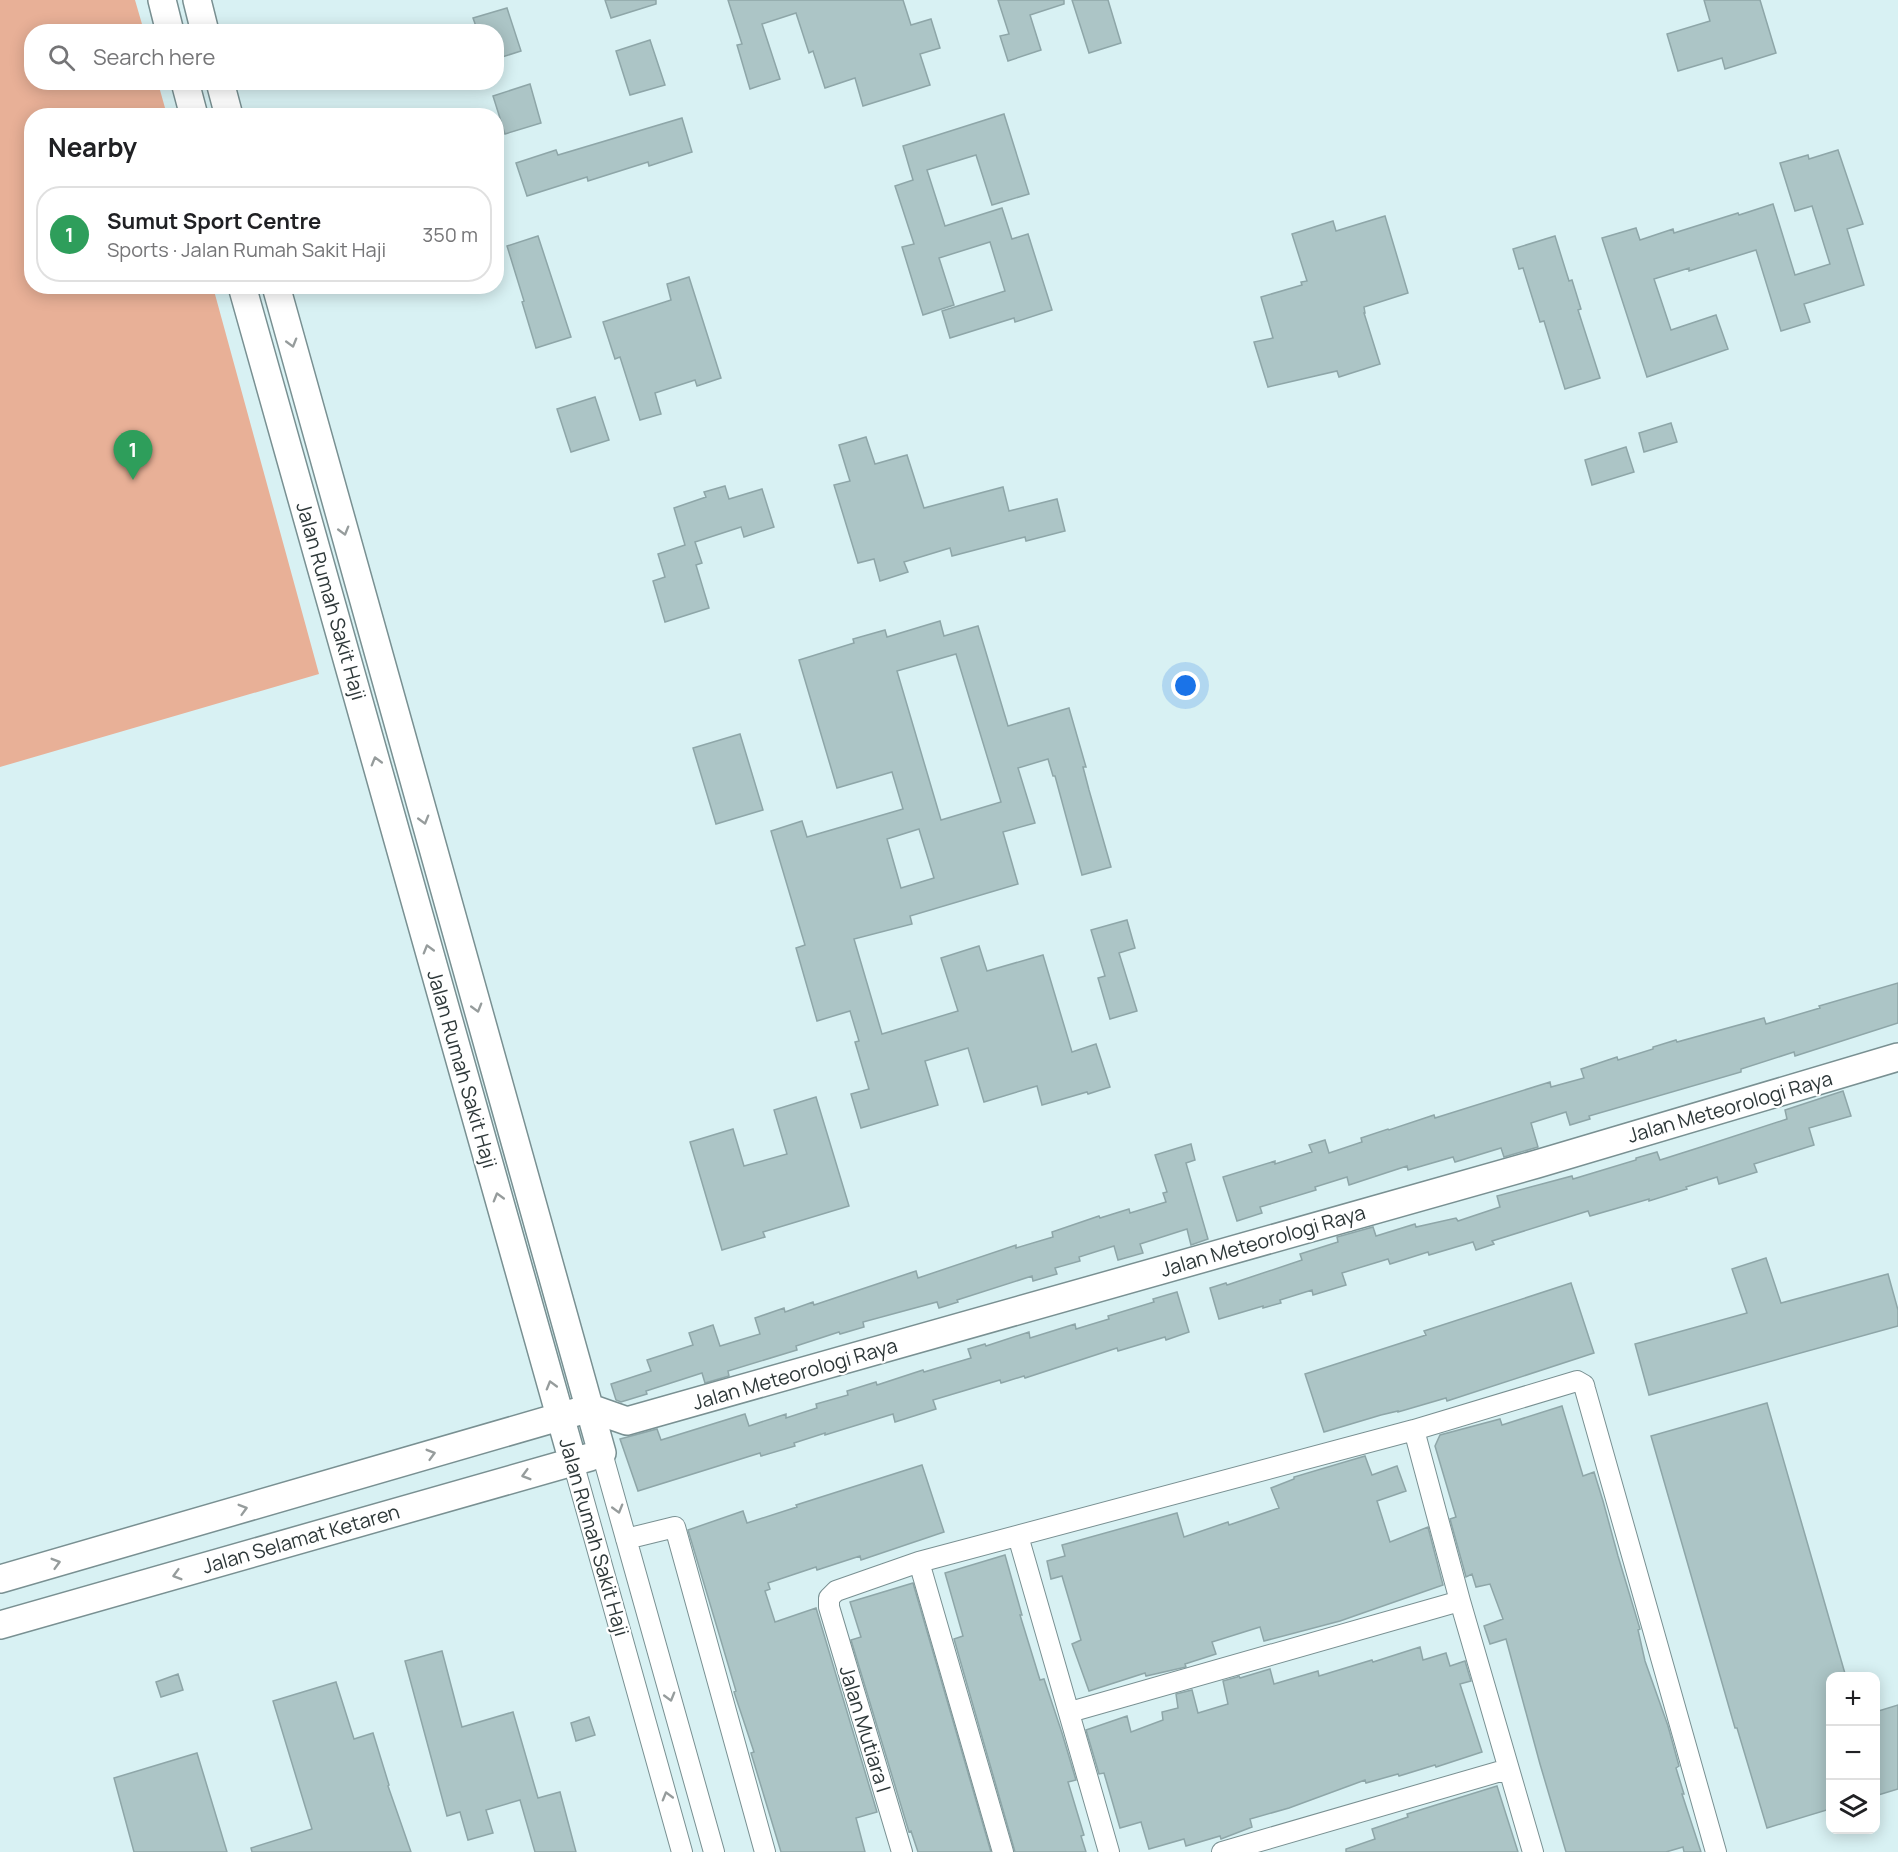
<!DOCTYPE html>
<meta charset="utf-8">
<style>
:root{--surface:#fff;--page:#f6f6f6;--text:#202124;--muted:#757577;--line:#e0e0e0;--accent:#7c3aed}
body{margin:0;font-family:Manrope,sans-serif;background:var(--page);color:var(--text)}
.controls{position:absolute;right:18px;bottom:18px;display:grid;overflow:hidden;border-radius:12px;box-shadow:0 3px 15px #0003}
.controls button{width:54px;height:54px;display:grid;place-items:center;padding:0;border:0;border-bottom:2px solid var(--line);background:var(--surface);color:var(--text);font:30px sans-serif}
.you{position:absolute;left:1186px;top:686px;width:21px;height:21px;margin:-15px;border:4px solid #fff;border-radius:50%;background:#1a73e8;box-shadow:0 0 0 9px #1a73e833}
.badge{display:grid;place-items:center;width:39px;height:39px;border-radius:50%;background:var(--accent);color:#fff;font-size:20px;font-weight:700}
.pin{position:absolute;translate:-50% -50px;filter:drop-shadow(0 2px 3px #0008)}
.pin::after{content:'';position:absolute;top:32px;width:21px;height:18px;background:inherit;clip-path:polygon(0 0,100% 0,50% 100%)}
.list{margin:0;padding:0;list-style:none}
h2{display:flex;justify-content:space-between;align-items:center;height:78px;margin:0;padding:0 24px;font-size:26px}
h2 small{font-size:20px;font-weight:400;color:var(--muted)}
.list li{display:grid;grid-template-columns:39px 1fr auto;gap:18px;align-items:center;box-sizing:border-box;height:96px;margin:0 12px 12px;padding:0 12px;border:2px solid var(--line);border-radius:24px}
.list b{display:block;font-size:22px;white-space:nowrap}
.list p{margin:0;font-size:20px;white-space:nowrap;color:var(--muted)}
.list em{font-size:20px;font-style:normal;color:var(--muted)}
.icon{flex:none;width:33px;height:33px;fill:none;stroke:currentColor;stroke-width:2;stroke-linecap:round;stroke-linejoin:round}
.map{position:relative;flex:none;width:1898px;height:1852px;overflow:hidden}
.search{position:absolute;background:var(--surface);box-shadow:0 3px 15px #0003;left:24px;top:24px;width:480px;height:66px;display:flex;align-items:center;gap:15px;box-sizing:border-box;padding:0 21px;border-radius:24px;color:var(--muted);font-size:22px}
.panel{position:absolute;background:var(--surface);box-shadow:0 3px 15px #0003;left:24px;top:108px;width:480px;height:186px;border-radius:24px}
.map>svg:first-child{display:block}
.green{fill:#e8b097}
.building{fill:#acc5c6;stroke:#8ea6a8;stroke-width:1.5;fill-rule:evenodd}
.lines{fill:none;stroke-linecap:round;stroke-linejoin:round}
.street-casing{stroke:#799092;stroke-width:22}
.secondary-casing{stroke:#799092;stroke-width:30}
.street{stroke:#fff;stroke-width:20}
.secondary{stroke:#fff;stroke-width:27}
.oneway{stroke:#969c9c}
.labels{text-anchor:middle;stroke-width:4.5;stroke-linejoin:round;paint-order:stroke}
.street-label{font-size:20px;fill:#2e3839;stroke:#fff}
</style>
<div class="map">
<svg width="1898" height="1852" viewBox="0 0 1898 1852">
<rect width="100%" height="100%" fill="#d8f1f3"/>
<path class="green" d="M 0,0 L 135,0 L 144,31 L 32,32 L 32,82 L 158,83 L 167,115 L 32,116 L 32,286 L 213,287 L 319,674 L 0,767 Z"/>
<path class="building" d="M 605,0 L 656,0 L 656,4 L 611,18 Z
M 728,0 L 903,0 L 911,25 L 931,19 L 940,48 L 920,54 L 930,85 L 863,106 L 855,78 L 825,88 L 813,51 L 809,53 L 796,13 L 762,24 L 780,79 L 750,89 L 737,45 L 742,44 Z
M 998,0 L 1064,0 L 1064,4 L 1030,15 L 1041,50 L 1008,61 L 1000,36 L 1009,34 Z
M 1072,0 L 1108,0 L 1121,43 L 1089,53 Z
M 1704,0 L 1760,0 L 1776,53 L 1725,69 L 1722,58 L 1678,71 L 1667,34 L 1710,21 Z
M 507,8 L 521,51 L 496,59 L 496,32 L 478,32 L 473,18 Z
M 650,40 L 665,85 L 630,95 L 616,51 Z
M 530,84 L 541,123 L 505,134 L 493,96 Z
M 1004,114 L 1029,194 L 992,205 L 976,155 L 927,170 L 945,226 L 1002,208 L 1012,239 L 1028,234 L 1052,310 L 1015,322 L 1014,318 L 950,338 L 942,311 L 1005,291 L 990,242 L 939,258 L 954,305 L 923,315 L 902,247 L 914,244 L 895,186 L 913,180 L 903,146 Z
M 682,118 L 692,152 L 649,166 L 648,162 L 588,181 L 587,177 L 527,196 L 516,163 L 556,150 L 558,155 Z
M 1838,150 L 1863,224 L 1847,229 L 1864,285 L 1804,304 L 1810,322 L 1781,331 L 1756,250 L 1689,271 L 1689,268 L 1654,279 L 1671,330 L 1716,315 L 1728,349 L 1647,377 L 1602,238 L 1636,228 L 1640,240 L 1673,229 L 1674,233 L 1738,213 L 1739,215 L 1773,204 L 1795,275 L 1830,264 L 1812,206 L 1795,211 L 1780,163 L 1808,155 L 1809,159 Z
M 1385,216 L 1408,293 L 1364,307 L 1365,313 L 1364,313 L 1380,364 L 1339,377 L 1337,371 L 1268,387 L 1254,342 L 1273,338 L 1261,297 L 1302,285 L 1301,282 L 1307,281 L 1292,234 L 1333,221 L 1336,231 Z
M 538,236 L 571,337 L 536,348 L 522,302 L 524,301 L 507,246 Z
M 1555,236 L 1569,281 L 1572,280 L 1581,309 L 1578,310 L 1600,378 L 1565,389 L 1544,321 L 1540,322 L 1523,268 L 1519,269 L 1513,249 Z
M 689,277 L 721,378 L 697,386 L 695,380 L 655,393 L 661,414 L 640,420 L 620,357 L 615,359 L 603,322 L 671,300 L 667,284 Z
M 595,397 L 609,440 L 571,452 L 557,409 Z
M 1671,423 L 1677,442 L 1644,452 L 1639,433 Z
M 866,437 L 875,464 L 907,455 L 924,508 L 1003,487 L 1009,511 L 1057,499 L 1065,531 L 1026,541 L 1025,537 L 952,556 L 950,548 L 904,562 L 908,572 L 880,581 L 874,559 L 858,563 L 834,485 L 850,481 L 839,445 Z
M 1626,447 L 1634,472 L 1592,485 L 1585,460 Z
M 725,486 L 729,499 L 762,489 L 774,527 L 744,537 L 741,527 L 695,542 L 702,563 L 696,565 L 709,608 L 665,622 L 653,581 L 665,577 L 658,554 L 685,545 L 674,508 L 706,497 L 704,492 Z
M 940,621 L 944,636 L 978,626 L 1008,726 L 1069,708 L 1086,767 L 1083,767 L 1089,790 L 1111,867 L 1082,875 L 1055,776 L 1053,776 L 1048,759 L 1018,768 L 1035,823 L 1003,832 L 1018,884 L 910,916 L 912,924 L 854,939 L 882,1034 L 958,1011 L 941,958 L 979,946 L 987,971 L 1043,955 L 1072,1052 L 1096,1044 L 1110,1087 L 1088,1094 L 1087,1092 L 1042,1105 L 1037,1086 L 984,1102 L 968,1048 L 925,1061 L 938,1105 L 861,1128 L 851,1094 L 869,1089 L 855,1042 L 859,1041 L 850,1011 L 817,1021 L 796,948 L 805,945 L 771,831 L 802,821 L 807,837 L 903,809 L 892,772 L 837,788 L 799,660 L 854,643 L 853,639 L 885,630 L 887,637 ZM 956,654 L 1001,802 L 941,820 L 897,671 ZM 919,829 L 934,878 L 901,888 L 887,839 Z
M 740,734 L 763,810 L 716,824 L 693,748 Z
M 1127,920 L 1135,948 L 1119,953 L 1137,1011 L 1110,1019 L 1098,978 L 1105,976 L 1091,930 Z
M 1898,983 L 1898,1023 L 1795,1056 L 1794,1052 L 1741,1069 L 1741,1072 L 1589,1116 L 1590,1119 L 1570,1125 L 1566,1112 L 1531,1123 L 1538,1147 L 1504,1157 L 1501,1148 L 1455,1162 L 1453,1157 L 1408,1170 L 1407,1166 L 1349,1185 L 1347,1177 L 1315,1187 L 1316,1190 L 1260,1207 L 1262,1213 L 1237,1221 L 1223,1177 L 1275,1161 L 1275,1164 L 1312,1152 L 1309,1145 L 1325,1140 L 1329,1153 L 1362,1142 L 1361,1138 L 1388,1129 L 1389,1130 L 1434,1115 L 1435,1118 L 1550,1082 L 1551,1087 L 1584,1078 L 1581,1069 L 1617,1057 L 1618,1060 L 1653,1049 L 1653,1047 L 1676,1040 L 1677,1042 L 1764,1018 L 1766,1024 L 1820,1008 L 1819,1006 Z
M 1843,1091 L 1851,1116 L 1809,1128 L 1814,1145 L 1754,1164 L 1757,1172 L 1719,1184 L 1717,1177 L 1686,1187 L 1687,1189 L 1649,1201 L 1649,1199 L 1590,1216 L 1588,1211 L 1492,1241 L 1494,1244 L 1476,1250 L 1473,1242 L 1429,1255 L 1428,1252 L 1390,1264 L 1388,1259 L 1342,1273 L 1346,1285 L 1313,1295 L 1312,1290 L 1280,1300 L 1281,1303 L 1263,1308 L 1263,1306 L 1219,1319 L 1210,1288 L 1226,1283 L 1227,1285 L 1302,1260 L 1300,1254 L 1338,1242 L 1337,1237 L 1373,1227 L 1376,1236 L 1415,1224 L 1416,1227 L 1456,1218 L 1458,1221 L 1500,1207 L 1497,1196 L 1572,1176 L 1573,1179 L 1636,1160 L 1636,1158 L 1657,1152 L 1660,1160 L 1701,1147 L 1787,1119 L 1785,1110 Z
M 816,1097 L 849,1206 L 763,1232 L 765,1237 L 722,1250 L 690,1142 L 733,1129 L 744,1166 L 787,1154 L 774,1110 Z
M 1191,1144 L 1195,1160 L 1186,1163 L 1208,1239 L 1191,1245 L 1187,1229 L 1140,1244 L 1143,1253 L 1118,1260 L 1114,1246 L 1079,1257 L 1080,1261 L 1055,1268 L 1057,1274 L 1033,1281 L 1032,1276 L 957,1300 L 958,1302 L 939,1308 L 937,1302 L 863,1322 L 864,1327 L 840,1334 L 839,1332 L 796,1346 L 797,1350 L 728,1371 L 729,1376 L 705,1383 L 702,1373 L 646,1391 L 647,1394 L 621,1402 L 616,1400 L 611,1384 L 651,1371 L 647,1360 L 693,1345 L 689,1333 L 713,1325 L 720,1346 L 760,1334 L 755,1318 L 784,1308 L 785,1312 L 813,1302 L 814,1305 L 916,1271 L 918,1278 L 1016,1245 L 1016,1248 L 1053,1237 L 1052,1232 L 1099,1216 L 1100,1218 L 1129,1209 L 1130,1213 L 1166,1202 L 1163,1193 L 1167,1192 L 1155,1155 Z
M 1766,1258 L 1781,1303 L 1888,1274 L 1898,1310 L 1898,1326 L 1649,1395 L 1635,1344 L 1747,1313 L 1732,1269 Z
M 1571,1283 L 1594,1353 L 1447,1401 L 1446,1398 L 1398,1412 L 1398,1411 L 1381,1415 L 1324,1432 L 1305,1374 L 1426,1335 L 1424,1331 Z
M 1177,1292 L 1189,1332 L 1166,1340 L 1165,1337 L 1118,1351 L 1117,1348 L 1025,1378 L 1024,1376 L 1001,1383 L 1000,1380 L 933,1400 L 936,1409 L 895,1422 L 893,1414 L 825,1435 L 825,1433 L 794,1443 L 795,1446 L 761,1456 L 760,1453 L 638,1491 L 620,1439 L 657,1429 L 661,1440 L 745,1414 L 749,1426 L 786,1414 L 786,1418 L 817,1408 L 816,1404 L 848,1395 L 847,1391 L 876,1382 L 877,1385 L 923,1370 L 924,1372 L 971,1358 L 968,1349 L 985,1344 L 986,1346 L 1029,1332 L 1030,1338 L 1075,1324 L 1076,1329 L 1109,1319 L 1108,1316 L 1154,1302 L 1153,1299 Z
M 1767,1403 L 1846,1677 L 1830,1677 L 1830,1809 L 1767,1828 L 1737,1728 L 1735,1728 L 1651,1436 Z
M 1562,1406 L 1583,1476 L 1594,1472 L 1603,1501 L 1618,1556 L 1640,1629 L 1638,1630 L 1645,1661 L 1668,1726 L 1679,1766 L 1676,1768 L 1684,1794 L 1682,1794 L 1701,1852 L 1684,1852 L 1683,1847 L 1666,1852 L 1566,1852 L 1540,1764 L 1506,1639 L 1490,1644 L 1484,1626 L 1503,1619 L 1490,1584 L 1476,1587 L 1472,1574 L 1466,1577 L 1450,1519 L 1456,1517 L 1435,1446 L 1440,1435 L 1500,1419 L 1502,1425 Z
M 1365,1456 L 1372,1475 L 1397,1466 L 1406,1491 L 1377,1501 L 1390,1542 L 1428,1527 L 1443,1585 L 1340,1621 L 1264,1641 L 1260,1627 L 1212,1642 L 1216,1654 L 1185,1664 L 1186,1667 L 1146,1676 L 1145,1673 L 1089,1691 L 1072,1644 L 1081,1640 L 1062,1576 L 1051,1579 L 1047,1561 L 1065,1556 L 1062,1545 L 1177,1513 L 1184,1537 L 1228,1522 L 1229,1525 L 1279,1508 L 1271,1488 L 1294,1479 L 1294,1477 Z
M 922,1465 L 944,1532 L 861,1560 L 860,1556 L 817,1570 L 816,1567 L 768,1583 L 770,1589 L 765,1591 L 775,1622 L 816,1608 L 877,1812 L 856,1818 L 865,1852 L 781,1852 L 751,1753 L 754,1752 L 734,1692 L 736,1691 L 688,1530 L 743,1511 L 747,1523 L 797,1507 L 796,1505 Z
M 1005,1555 L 1022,1615 L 1020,1615 L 1040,1680 L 1044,1679 L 1062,1733 L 1076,1780 L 1068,1782 L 1084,1835 L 1081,1836 L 1086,1852 L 1015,1852 L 954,1639 L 963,1636 L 945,1573 Z
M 913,1583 L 991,1852 L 918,1852 L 911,1831 L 909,1832 L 851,1640 L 861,1637 L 850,1602 Z
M 1420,1647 L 1423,1660 L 1446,1653 L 1450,1666 L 1465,1661 L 1471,1681 L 1460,1684 L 1482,1752 L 1436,1767 L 1435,1765 L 1399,1776 L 1398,1774 L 1366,1783 L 1365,1780 L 1289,1808 L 1250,1819 L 1252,1827 L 1221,1839 L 1220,1836 L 1186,1846 L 1184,1839 L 1149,1849 L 1141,1822 L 1120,1828 L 1104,1773 L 1099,1774 L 1086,1730 L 1127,1716 L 1131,1732 L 1163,1720 L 1162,1712 L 1178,1708 L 1176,1694 L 1192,1690 L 1198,1713 L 1228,1704 L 1223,1681 L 1237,1677 L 1239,1676 L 1240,1678 L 1270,1669 L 1274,1684 L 1318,1671 L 1319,1676 L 1372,1660 L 1373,1662 Z
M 442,1651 L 462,1727 L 513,1712 L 538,1798 L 560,1792 L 576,1852 L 535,1852 L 520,1800 L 486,1810 L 493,1833 L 468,1840 L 460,1812 L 447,1816 L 405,1661 Z
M 178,1674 L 183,1690 L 161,1697 L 156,1682 Z
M 336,1682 L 354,1739 L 373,1733 L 389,1785 L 388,1786 L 411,1852 L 252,1852 L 251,1848 L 312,1829 L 273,1701 Z
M 1898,1705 L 1898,1789 L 1875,1796 L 1875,1712 Z
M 589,1717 L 595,1735 L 576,1741 L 571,1723 Z
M 197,1753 L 227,1852 L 134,1852 L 114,1778 Z
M 1497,1786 L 1518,1852 L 1346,1852 L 1346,1849 L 1375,1839 L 1372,1829 L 1408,1817 L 1407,1814 Z"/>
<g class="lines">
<g class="street-casing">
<path id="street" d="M 1414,1430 L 1460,1601 L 1533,1852
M 602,1453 L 714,1852
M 573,1462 L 682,1852
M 1018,1536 L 1109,1852
M 626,1539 L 675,1527 L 765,1852
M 919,1562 L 1003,1852
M 1070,1712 L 1460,1601
M 902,1852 L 829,1607 L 829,1598 L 836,1591 L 919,1562 L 1414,1430 L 1577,1381 L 1584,1385 L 1585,1389 L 1716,1852
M 1222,1852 L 1508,1769"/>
</g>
<g class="secondary-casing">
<path id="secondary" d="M 162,0 L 170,32
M 197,0 L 205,32
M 185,82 L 194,116
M 220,82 L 229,116
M 242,286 L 573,1462
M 276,286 L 602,1453
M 0,1579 L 590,1408 L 627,1421 L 1537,1164 L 1898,1057
M 0,1625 L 590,1457"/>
</g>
<use href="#street" class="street"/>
<use href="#secondary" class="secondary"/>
</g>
<defs><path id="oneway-chevron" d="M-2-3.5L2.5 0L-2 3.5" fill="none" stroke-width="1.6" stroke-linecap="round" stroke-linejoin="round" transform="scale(1.5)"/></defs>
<g class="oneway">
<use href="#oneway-chevron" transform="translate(292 343) rotate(74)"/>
<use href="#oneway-chevron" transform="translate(344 531) rotate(74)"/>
<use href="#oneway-chevron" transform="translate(376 761) rotate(-106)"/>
<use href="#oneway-chevron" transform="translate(424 820) rotate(74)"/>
<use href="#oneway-chevron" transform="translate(428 949) rotate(-106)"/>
<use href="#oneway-chevron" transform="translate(477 1008) rotate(74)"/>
<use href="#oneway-chevron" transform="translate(498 1197) rotate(-106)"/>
<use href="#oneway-chevron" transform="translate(551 1385) rotate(-106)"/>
<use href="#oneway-chevron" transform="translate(431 1454) rotate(-16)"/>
<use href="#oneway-chevron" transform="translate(526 1475) rotate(164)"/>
<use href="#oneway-chevron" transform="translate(243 1509) rotate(-16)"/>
<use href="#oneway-chevron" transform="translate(618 1509) rotate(74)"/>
<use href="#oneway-chevron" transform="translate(56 1563) rotate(-16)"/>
<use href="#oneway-chevron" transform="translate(177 1575) rotate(164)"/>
<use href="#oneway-chevron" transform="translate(670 1697) rotate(74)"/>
<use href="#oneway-chevron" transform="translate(667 1796) rotate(-106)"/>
</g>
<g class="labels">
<g class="street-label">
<text transform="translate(331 601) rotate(74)" y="7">Jalan Rumah Sakit Haji</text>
<text transform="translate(462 1069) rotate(74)" y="7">Jalan Rumah Sakit Haji</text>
<text transform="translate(1730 1107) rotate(-16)" y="7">Jalan Meteorologi Raya</text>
<text transform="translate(1263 1241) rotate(-16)" y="7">Jalan Meteorologi Raya</text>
<text transform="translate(795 1374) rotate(-16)" y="7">Jalan Meteorologi Raya</text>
<text transform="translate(594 1537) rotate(74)" y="7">Jalan Rumah Sakit Haji</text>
<text transform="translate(301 1539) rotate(-16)" y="7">Jalan Selamat Ketaren</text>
<text transform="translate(865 1729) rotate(73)" y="7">Jalan Mutiara I</text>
</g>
</g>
</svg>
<div class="controls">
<button>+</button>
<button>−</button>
<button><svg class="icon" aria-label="layers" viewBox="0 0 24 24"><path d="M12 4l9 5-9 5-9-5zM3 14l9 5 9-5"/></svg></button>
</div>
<div class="you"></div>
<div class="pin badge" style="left:133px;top:480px;background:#2e9e5b">1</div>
<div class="search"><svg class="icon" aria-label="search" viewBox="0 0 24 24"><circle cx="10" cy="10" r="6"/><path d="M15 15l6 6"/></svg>Search here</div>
<section class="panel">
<h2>Nearby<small></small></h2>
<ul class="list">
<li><span class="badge" style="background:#2e9e5b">1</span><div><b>Sumut Sport Centre</b><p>Sports · Jalan Rumah Sakit Haji</p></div><em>350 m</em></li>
</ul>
</section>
</div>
